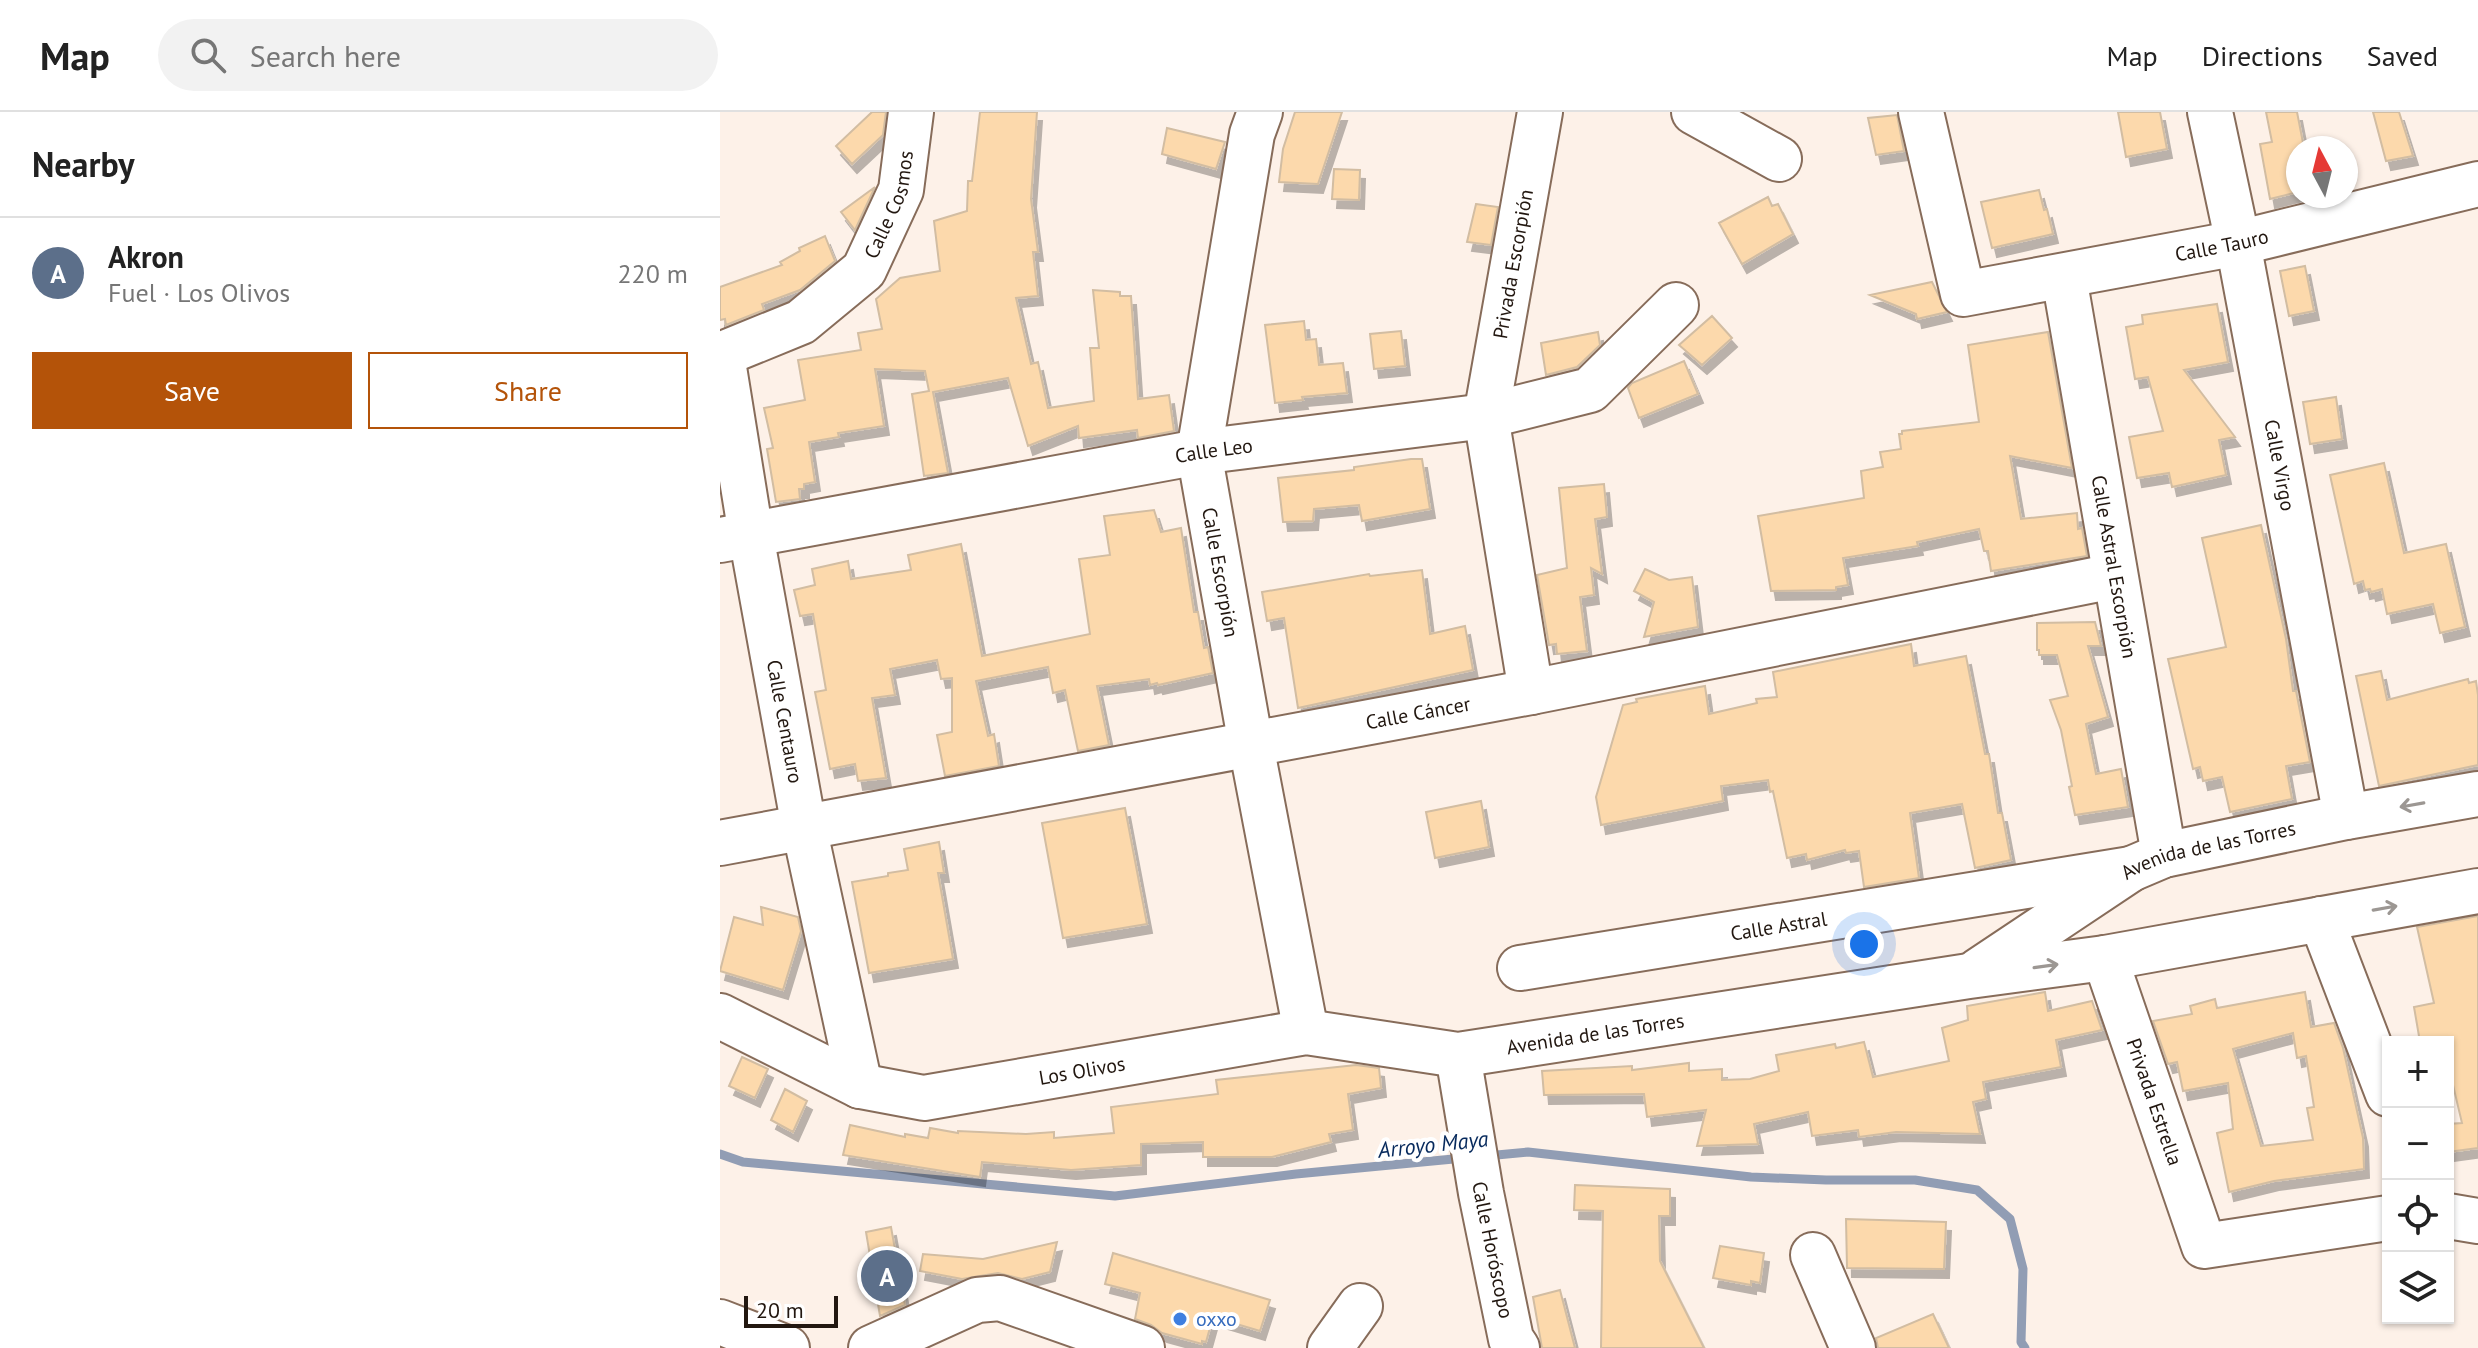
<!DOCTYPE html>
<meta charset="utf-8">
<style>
:root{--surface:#fff;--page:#f2f2f2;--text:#222;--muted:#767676;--line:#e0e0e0;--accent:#b45309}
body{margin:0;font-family:"PT Sans",sans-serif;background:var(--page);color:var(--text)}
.controls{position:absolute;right:24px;bottom:24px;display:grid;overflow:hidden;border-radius:0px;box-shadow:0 2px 6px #0004}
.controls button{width:72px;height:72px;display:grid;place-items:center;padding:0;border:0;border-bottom:2px solid var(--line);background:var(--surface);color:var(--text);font:40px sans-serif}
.compass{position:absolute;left:1566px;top:24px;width:72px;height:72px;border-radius:50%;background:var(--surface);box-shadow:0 2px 6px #0004;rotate:353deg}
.scale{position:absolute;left:24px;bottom:20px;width:94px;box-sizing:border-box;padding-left:8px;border:4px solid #221710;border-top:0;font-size:22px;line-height:28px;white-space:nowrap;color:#221710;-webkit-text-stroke:6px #fff;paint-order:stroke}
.you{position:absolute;left:1144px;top:832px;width:28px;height:28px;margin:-20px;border:6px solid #fff;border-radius:50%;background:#1a73e8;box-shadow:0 0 0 12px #1a73e833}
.badge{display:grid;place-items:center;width:52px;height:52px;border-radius:50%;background:var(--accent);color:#fff;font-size:26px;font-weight:700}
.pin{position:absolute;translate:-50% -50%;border:4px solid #fff;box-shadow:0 2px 8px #0006}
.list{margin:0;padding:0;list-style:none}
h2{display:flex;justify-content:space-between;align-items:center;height:104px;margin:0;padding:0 32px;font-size:34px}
h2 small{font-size:26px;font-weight:400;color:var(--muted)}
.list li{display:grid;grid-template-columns:52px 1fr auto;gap:24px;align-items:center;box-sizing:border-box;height:112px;padding:0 32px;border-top:2px solid var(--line)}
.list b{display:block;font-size:30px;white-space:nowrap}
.list p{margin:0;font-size:26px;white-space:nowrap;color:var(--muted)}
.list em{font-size:26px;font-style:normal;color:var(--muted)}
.actions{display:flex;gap:16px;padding:24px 32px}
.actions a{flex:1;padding:18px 0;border:2px solid var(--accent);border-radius:0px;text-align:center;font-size:28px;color:var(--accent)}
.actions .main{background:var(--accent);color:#fff}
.icon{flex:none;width:44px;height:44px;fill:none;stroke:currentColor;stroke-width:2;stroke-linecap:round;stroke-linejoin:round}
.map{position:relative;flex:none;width:1758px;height:1236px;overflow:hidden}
header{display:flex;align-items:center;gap:48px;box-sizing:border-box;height:112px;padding:0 40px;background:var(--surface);border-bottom:2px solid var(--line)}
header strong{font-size:38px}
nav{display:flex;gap:44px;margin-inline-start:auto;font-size:28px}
.search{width:560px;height:72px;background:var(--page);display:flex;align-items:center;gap:20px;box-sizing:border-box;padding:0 28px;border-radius:44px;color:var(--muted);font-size:30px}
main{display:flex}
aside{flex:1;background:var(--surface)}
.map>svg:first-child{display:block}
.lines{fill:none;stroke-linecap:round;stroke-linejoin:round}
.stream{stroke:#919db4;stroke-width:9}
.building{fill:#fcd9ac;stroke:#d2bda2;stroke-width:2;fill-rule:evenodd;filter:url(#shadow)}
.minor-casing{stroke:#876c5a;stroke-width:48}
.highway-casing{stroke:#876c5a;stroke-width:48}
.minor{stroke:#fff;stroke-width:44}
.highway{stroke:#fff;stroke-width:44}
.oneway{stroke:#9c9793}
.shop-dot{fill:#3f7fe0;stroke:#fff;stroke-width:3}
.labels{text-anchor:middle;stroke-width:8;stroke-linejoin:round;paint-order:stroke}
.street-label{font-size:20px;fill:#221710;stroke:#fff}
.shop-label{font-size:20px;fill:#366cbe;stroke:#fff;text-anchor:start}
.water-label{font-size:22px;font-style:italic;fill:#06295c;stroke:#fff}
</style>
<header>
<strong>Map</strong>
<div class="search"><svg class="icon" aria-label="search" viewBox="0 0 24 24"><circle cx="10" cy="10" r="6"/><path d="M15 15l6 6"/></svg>Search here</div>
<nav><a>Map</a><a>Directions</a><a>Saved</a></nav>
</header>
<main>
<aside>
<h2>Nearby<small></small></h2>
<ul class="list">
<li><span class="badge" style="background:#5c6f8a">A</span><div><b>Akron</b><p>Fuel · Los Olivos</p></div><em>220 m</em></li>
</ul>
<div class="actions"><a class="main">Save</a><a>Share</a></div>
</aside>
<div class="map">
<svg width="1758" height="1236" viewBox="0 0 1758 1236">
<defs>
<filter id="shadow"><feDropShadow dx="5" dy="9" stdDeviation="0" flood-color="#0004"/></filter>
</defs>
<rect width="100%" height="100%" fill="#fdf1e8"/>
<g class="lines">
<path class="stream" d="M 0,1042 L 23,1050 L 395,1084 L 576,1062 L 744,1046
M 766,1044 L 808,1040 L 1031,1065 L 1106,1068 L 1195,1068 L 1257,1078 L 1290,1107 L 1303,1157 L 1301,1230 L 1305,1236"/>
</g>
<path class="building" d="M 152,0 L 166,0 L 163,23 L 132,52 L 116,34 Z
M 260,0 L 317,0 L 311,87 L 318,140 L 313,140 L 318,184 L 296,186 L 311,252 L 318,250 L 328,296 L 374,289 L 370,236 L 379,236 L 373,178 L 400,180 L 400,184 L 411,184 L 418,287 L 449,283 L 454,319 L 418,326 L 417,318 L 359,326 L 358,314 L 308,334 L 288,266 L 213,280 L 228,361 L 204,364 L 192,282 L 209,279 L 205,259 L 155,257 L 164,314 L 118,321 L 119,325 L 89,330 L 95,370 L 84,372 L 84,377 L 79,377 L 80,387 L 56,390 L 47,337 L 53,336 L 44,296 L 85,288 L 78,248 L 141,238 L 138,221 L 162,217 L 156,187 L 180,166 L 220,159 L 214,109 L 247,99 L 248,69 L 252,69 Z
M 575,0 L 622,0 L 598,72 L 559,70 L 563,37 Z
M 1398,0 L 1440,0 L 1447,37 L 1406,45 Z
M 1546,0 L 1577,0 L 1584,36 L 1578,36 L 1578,80 L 1550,87 L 1540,32 L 1552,30 Z
M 1653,0 L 1679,0 L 1693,44 L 1666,49 Z
M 1177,3 L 1184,39 L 1156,43 L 1148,6 Z
M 447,16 L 505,30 L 496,57 L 442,42 Z
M 614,57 L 640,58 L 639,88 L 612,87 Z
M 155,75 L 135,118 L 121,100 Z
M 1319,78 L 1324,98 L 1327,97 L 1333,122 L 1272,136 L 1261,90 Z
M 1048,85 L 1052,94 L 1058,92 L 1073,122 L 1022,152 L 999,111 Z
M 756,92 L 778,95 L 771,133 L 747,130 Z
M 105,124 L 115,149 L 80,178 L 42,192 L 44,198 L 6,213 L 5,207 L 0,208 L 0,175 L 62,153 L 60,150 L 80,139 L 79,136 Z
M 1585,154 L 1594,199 L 1569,204 L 1560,159 Z
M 1212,170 L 1227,200 L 1197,207 L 1196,202 L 1150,183 Z
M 1497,192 L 1508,250 L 1464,258 L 1515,325 L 1499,328 L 1506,363 L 1452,375 L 1449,361 L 1417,366 L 1409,325 L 1443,319 L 1428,265 L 1415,267 L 1406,215 L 1423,212 L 1422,203 Z
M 992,204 L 1012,226 L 982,253 L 959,233 Z
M 584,209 L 586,228 L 596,227 L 599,253 L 623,251 L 627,281 L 582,285 L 583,288 L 555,291 L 545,213 Z
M 681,219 L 685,254 L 654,257 L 650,222 Z
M 878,220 L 880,233 L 857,255 L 826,263 L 821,231 Z
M 1328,220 L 1352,356 L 1290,344 L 1301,407 L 1357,401 L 1358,417 L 1362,416 L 1367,444 L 1271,459 L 1268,439 L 1264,439 L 1259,417 L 1197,430 L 1198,434 L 1123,446 L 1128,473 L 1116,475 L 1116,478 L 1051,479 L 1038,404 L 1144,386 L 1141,359 L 1163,355 L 1160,340 L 1181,337 L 1179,322 L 1182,322 L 1182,319 L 1259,310 L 1248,233 Z
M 964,249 L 978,282 L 919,306 L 908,276 L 912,271 Z
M 1616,285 L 1622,327 L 1590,332 L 1583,290 Z
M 691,347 L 702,347 L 710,397 L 642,409 L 639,393 L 594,397 L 593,409 L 563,410 L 558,366 L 634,358 L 634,355 Z
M 1664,351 L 1684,441 L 1726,432 L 1745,515 L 1720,521 L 1713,492 L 1667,502 L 1662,477 L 1651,480 L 1650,477 L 1645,478 L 1643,469 L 1634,472 L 1610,363 Z
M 884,372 L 887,405 L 875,407 L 882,462 L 871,456 L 874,483 L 860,485 L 867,539 L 837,542 L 836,532 L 829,533 L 817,463 L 847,456 L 839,376 Z
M 434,398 L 441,420 L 461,416 L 474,500 L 478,500 L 484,536 L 488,535 L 493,561 L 438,573 L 437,571 L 430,573 L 429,567 L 377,574 L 389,633 L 358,639 L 345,578 L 333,581 L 328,555 L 256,569 L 268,624 L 274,622 L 279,654 L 225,664 L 217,623 L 232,620 L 232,566 L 221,567 L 217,548 L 170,557 L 175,583 L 152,586 L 166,666 L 138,669 L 135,652 L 110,657 L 95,580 L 106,578 L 93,502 L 80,504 L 74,478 L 95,473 L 92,457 L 128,449 L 131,467 L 191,458 L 188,443 L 241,432 L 262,544 L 370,522 L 359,447 L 390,443 L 384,404 Z
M 1541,413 L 1566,527 L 1573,579 L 1576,579 L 1590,650 L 1566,654 L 1572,687 L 1510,700 L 1502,665 L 1483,669 L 1480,655 L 1473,657 L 1448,547 L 1506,535 L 1482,426 Z
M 925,457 L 949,468 L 972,465 L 978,515 L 924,525 L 934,490 L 914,479 Z
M 702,458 L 710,522 L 745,514 L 753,558 L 578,596 L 564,506 L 547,509 L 542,480 L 649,462 L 650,464 Z
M 1375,510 L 1381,534 L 1368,534 L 1388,605 L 1366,612 L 1376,662 L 1401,657 L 1408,695 L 1355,703 L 1349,675 L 1352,674 L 1341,618 L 1330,588 L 1348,584 L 1337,543 L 1319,543 L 1319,538 L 1317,538 L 1317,511 Z
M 1191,532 L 1194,554 L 1246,544 L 1265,642 L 1269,642 L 1278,701 L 1282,701 L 1291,748 L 1255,756 L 1242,692 L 1190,701 L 1199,766 L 1144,775 L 1139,739 L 1126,741 L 1125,738 L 1087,748 L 1086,742 L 1067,746 L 1053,679 L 1050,680 L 1048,668 L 1001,674 L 1003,689 L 881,713 L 876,685 L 903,593 L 917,590 L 916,587 L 985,574 L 989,602 L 1037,591 L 1036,587 L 1057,585 L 1053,560 Z
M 1661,559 L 1667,588 L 1748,567 L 1749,571 L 1756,569 L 1758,583 L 1758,653 L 1659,674 L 1636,564 Z
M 761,689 L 769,735 L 715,746 L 706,700 Z
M 405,696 L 427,812 L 343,826 L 322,711 Z
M 219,730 L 224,761 L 218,761 L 233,847 L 149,861 L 132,770 L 168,764 L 168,761 L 188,758 L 184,737 Z
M 41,795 L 78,805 L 81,819 L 63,878 L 0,859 L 14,805 L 43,813 Z
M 1758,804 L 1758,1036 L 1728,1040 L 1728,1012 L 1742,1011 L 1728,952 L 1728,930 L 1700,930 L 1694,895 L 1714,891 L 1697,815 Z
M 1325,880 L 1328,899 L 1372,889 L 1382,918 L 1336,928 L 1341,955 L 1263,970 L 1266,987 L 1253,990 L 1260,1022 L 1176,1020 L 1139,1025 L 1138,1018 L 1092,1024 L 1088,1000 L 1034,1012 L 1038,1032 L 977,1034 L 986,998 L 927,1005 L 924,982 L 824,983 L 822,959 L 912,954 L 912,958 L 969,951 L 969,959 L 1002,957 L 1002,968 L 1030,967 L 1059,959 L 1056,943 L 1115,932 L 1116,936 L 1144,930 L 1153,965 L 1215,952 L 1229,949 L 1222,916 L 1248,908 L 1247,894 Z
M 1585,880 L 1591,915 L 1614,911 L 1623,936 L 1643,1026 L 1644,1057 L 1554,1069 L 1509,1080 L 1497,1021 L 1513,1017 L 1508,971 L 1463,979 L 1457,950 L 1448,952 L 1433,909 L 1472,902 L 1470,894 L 1495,887 L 1497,896 ZM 1573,921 L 1577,946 L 1586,944 L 1594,995 L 1587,996 L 1593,1028 L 1541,1034 L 1513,937 Z
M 22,945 L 48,957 L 35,986 L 9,974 Z
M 636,953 L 659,956 L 661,976 L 628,982 L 633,1018 L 609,1022 L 611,1030 L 552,1045 L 483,1045 L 483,1030 L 421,1032 L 421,1053 L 351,1058 L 262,1050 L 260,1065 L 123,1043 L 130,1013 L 185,1025 L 185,1022 L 208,1026 L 210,1016 L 238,1021 L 238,1019 L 306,1022 L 334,1020 L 334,1026 L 394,1021 L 391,995 L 498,982 L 496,968 Z
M 65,977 L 87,989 L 73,1020 L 51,1008 Z
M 855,1073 L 950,1077 L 950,1104 L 939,1104 L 940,1149 L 984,1236 L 881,1236 L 883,1099 L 854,1098 Z
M 1126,1107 L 1226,1110 L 1224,1157 L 1127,1156 Z
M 171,1115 L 185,1193 L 160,1204 L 146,1120 Z
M 337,1130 L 330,1160 L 302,1167 L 278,1161 L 242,1167 L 200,1159 L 203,1142 L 263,1147 Z
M 1000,1134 L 1044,1141 L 1040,1171 L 1031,1169 L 1031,1173 L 993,1166 Z
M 393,1141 L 550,1188 L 540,1219 L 493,1205 L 486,1230 L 482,1229 L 482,1232 L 442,1221 L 431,1213 L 415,1207 L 420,1181 L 385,1172 Z
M 840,1178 L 855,1236 L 822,1236 L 813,1185 Z
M 1213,1202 L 1229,1236 L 1158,1236 L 1156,1226 Z"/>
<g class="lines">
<g class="minor-casing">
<g id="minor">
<path id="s1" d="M 540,0 L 532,22 L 479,340 L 531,633 L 586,920"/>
<path d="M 974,0 L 1059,47"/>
<path id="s2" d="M 1201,0 L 1243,182 L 1518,131 L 1758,72"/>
<path id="s3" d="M 1490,0 L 1518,131 L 1626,705"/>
<path id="s4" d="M 1344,165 L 1444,743"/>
<path id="s5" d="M 0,243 L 81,210 L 144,158 L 181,78 L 191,0"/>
<path id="s6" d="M 2,243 L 31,423 L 84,715 L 140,974"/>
<path id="s7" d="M 0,428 L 479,340 L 766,304 L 870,278 L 956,193"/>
<path id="s8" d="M 811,580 L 766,304 L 820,0"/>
<path id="s9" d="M 0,731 L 811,580 L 1394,464"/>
<path d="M 1601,807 L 1668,982"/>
<path id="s10" d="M 1385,846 L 1484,1134 L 1668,1106"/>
<path id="s11" d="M 800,856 L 1411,757"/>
<path id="s12" d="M 1258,859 L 1411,757 L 1444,743 L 1626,705 L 1758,682"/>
<path id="s13" d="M 0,904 L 140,974 L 204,986 L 586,920 L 738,943 L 1249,864 L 1385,846 L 1758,779"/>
<path id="s14" d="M 738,943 L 761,1081 L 791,1227 L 797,1236"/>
<path d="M 1728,1104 L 1758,1109"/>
<path d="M 1093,1143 L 1133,1236"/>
<path d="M 151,1236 L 257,1188 L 280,1186 L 422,1236"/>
<path d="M 610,1236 L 640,1194"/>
</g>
</g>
<g class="highway-casing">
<path id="highway" d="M 0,1210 L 67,1236"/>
</g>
<use href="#minor" class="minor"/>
<use href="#highway" class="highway"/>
</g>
<defs><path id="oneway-shaft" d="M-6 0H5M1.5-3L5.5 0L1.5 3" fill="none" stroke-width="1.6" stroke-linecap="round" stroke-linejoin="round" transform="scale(2)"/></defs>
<g class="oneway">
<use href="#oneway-shaft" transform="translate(1692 693) rotate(170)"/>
<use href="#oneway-shaft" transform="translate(1665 796) rotate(-10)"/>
<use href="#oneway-shaft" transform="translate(1326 854) rotate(-8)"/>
</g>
<circle class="shop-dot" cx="460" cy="1207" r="8"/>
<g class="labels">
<g class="street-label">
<text dy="7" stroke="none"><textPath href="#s5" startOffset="240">Calle Cosmos</textPath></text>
<text dy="7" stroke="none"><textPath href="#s2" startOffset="450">Calle Tauro</textPath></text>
<text dy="7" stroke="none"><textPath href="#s8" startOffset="434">Privada Escorpión</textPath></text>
<text dy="7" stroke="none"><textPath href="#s7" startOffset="502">Calle Leo</textPath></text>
<text dy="7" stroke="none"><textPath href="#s3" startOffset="360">Calle Virgo</textPath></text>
<text dy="7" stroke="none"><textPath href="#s4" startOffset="294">Calle Astral Escorpión</textPath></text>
<text dy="7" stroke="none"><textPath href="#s1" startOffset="468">Calle Escorpión</textPath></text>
<text dy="7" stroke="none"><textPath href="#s9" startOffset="710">Calle Cáncer</textPath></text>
<text dy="7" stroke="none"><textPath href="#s6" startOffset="372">Calle Centauro</textPath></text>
<text dy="7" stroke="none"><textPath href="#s12" startOffset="264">Avenida de las Torres</textPath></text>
<text dy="7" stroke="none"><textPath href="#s11" startOffset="262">Calle Astral</textPath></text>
<text dy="7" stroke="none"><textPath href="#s13" startOffset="902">Avenida de las Torres</textPath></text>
<text dy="7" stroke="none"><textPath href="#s13" startOffset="382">Los Olivos</textPath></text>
<text dy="7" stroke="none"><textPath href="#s10" startOffset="152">Privada Estrella</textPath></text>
<text dy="7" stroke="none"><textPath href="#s14" startOffset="198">Calle Horóscopo</textPath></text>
</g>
<g class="shop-label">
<text x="476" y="1214">oxxo</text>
</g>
<g class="water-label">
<text transform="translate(713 1032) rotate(-6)" y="8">Arroyo Maya</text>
</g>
</g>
</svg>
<div class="controls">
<button>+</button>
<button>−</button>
<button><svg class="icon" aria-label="locate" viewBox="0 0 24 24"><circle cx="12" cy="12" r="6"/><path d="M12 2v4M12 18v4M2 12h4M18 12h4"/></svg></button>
<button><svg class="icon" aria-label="layers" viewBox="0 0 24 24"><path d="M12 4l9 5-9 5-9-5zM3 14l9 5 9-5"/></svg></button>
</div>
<svg class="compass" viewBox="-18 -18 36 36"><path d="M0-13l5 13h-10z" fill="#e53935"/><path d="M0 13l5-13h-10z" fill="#767676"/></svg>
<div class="scale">20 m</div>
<div class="you"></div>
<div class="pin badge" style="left:167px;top:1164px;background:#5c6f8a">A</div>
</div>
</main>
